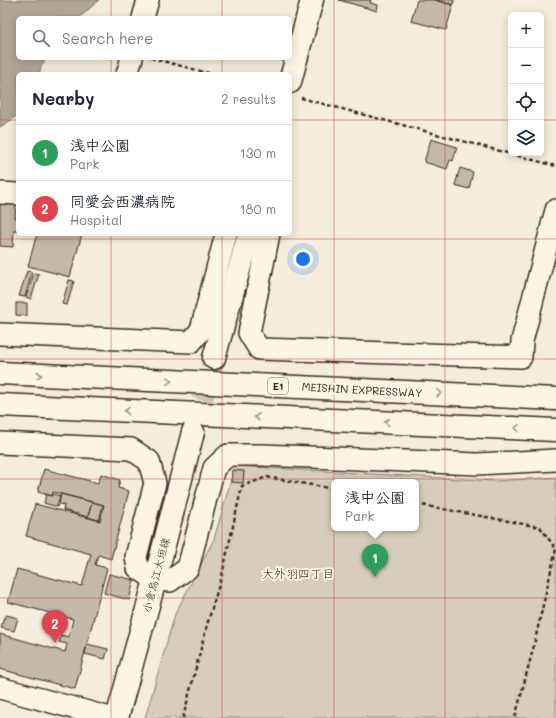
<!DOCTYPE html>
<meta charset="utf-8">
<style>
:root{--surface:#fff;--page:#f2f2f3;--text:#1f2937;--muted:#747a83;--line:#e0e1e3;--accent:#ea580c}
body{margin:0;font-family:Mali,"Klee One",sans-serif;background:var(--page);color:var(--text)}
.controls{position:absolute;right:12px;top:12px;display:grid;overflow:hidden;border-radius:6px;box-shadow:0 2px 10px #0003}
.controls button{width:36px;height:36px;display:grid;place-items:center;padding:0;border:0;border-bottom:1px solid var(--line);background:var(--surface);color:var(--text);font:20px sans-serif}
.you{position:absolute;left:303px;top:259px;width:14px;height:14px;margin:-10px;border:3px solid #fff;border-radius:50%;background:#1a73e8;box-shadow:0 0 0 6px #1a73e833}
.badge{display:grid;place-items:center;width:26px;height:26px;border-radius:50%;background:var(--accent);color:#fff;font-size:13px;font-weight:700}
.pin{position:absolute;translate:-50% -33px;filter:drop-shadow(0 1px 2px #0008)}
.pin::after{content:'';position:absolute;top:21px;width:14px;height:12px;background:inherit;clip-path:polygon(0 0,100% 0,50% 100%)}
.popup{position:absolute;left:331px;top:479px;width:88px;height:52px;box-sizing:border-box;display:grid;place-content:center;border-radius:6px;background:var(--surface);filter:drop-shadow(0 1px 3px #0005);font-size:13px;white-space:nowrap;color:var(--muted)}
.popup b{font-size:15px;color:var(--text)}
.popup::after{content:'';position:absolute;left:50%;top:100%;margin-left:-8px;border:8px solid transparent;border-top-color:var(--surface)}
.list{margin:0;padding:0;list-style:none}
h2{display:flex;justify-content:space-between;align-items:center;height:52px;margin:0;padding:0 16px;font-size:17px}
h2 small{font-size:13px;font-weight:400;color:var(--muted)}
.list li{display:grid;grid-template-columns:26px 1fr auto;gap:12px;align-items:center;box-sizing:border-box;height:56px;padding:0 16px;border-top:1px solid var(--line)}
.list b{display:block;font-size:15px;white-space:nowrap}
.list p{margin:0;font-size:13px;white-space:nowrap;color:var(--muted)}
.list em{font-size:13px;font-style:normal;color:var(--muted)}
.icon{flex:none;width:22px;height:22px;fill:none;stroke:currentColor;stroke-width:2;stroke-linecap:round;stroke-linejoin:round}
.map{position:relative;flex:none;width:556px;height:718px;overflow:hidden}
.search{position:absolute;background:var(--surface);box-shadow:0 2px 10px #0003;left:16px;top:16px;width:276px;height:44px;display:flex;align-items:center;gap:10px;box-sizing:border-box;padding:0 14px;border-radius:6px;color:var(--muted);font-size:15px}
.panel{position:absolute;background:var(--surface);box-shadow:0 2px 10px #0003;left:16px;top:72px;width:276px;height:164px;border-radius:6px}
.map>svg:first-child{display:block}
.green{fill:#d6cdbd;stroke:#887c6e;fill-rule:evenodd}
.water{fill:#b0a596;stroke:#817466}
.building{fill:#c3b9aa;stroke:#3b2a1e}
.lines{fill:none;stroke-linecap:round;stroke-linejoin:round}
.major-tunnel{stroke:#cfc6b7;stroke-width:22;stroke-dasharray:22 11;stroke-linecap:butt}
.minor-casing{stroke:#3b2a1e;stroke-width:24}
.major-casing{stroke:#3b2a1e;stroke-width:25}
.highway-casing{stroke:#3b2a1e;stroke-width:25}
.path{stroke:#3b2a1e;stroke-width:2.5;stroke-dasharray:4 3;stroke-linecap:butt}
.minor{stroke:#fcf5e5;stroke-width:21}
.major{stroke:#fcf5e5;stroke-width:22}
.highway{stroke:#fcf5e5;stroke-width:22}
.oneway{stroke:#9c9082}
.grid{fill:none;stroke:#d1495b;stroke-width:1;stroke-opacity:0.55}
.labels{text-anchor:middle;stroke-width:4;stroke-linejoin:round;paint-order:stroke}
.shield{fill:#fcf5e5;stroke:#75675a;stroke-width:1}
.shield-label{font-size:10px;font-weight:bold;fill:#3b2a1e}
.street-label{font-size:11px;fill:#3b2a1e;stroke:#fcf5e5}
.neighbourhood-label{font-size:12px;fill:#3b2a1e;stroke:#fcf5e5}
</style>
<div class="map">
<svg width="556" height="718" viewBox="0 0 556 718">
<rect width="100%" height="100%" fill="#f4eddd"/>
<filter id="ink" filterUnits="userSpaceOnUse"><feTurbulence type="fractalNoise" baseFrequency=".025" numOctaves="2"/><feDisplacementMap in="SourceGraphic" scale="8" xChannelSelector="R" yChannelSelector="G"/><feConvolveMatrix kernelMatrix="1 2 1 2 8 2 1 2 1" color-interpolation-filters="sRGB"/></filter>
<g filter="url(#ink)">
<path class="green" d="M 235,466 L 495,481 L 556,477 L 556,718 L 145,718 L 175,614 L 214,539 ZM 334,482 L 416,482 L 416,528 L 334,528 Z"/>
<path class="water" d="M 0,0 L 99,0 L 79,18 L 18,18 L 18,58 L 46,58 L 42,65 L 39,74 L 18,74 L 18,114 L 13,119 L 0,127 Z"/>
<path class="building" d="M 339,0 L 371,0 L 370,3 L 378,5 L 377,11 Z
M 417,0 L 435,0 L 453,5 L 446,30 L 411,21 Z
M 435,0 L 454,0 L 453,5 Z
M 431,139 L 457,147 L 453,161 L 450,160 L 447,169 L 424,162 Z
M 460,168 L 473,172 L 469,189 L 455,185 Z
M 0,201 L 16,202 L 15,218 L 18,218 L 18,230 L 14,230 L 13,247 L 0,246 Z
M 37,234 L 82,234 L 70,277 L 28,266 Z
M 27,271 L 32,272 L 25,297 L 19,296 Z
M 34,273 L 39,274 L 31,299 L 26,297 Z
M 69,280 L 74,281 L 67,305 L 62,304 Z
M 16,303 L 27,303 L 27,316 L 16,315 Z
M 44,469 L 98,483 L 101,474 L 120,480 L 118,488 L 129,491 L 111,559 L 98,555 L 95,565 L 107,568 L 75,689 L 0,669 L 0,634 L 65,652 L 67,644 L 59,642 L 61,635 L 69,637 L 73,619 L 8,602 L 17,569 L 82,586 L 91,554 L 26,536 L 35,504 L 100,521 L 104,505 L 53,492 L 52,496 L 38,492 Z
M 232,470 L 244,471 L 243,483 L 231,482 Z
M 46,494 L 52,496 L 53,494 L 60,496 L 57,507 L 44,503 Z
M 61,494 L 92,502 L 88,517 L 63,510 L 64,505 L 59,504 Z
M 92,502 L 103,505 L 99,520 L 88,517 Z
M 109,574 L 134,580 L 129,600 L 104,593 Z
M 6,615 L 18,618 L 14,631 L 1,628 L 4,617 L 5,618 Z
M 87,644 L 108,649 L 105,659 L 85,654 Z"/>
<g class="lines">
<path class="major-tunnel" d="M 193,432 L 214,358"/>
<g class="minor-casing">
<path id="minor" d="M 143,18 L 148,0
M 127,74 L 132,58
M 0,193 L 18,194
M 269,234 L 249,333 L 259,349 L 521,357 L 522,341 L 556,210
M 0,334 L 191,342 L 201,330 L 226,234
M 0,443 L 131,449 L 149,461 L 155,483 L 136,557 L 138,568 L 155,580 L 170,581 L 188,568 L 214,468 L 228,455 L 263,455 L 477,464 L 556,460
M 0,688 L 110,718"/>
</g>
<g class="major-casing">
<path id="major" d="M 290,82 L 312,0
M 214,358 L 249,234
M 117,718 L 155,580 L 193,432"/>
</g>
<g class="highway-casing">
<path id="highway" d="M 0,373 L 556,399
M 0,405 L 556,430"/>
</g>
<path class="path" d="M 151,58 L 212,74
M 301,98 L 556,166
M 416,504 L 540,527 L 556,549 L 533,649 L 515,718
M 183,718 L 207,625 L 222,575 L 242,486 L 267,477 L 334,489"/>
<use href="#minor" class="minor"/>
<use href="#major" class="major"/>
<use href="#highway" class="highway"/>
</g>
<defs><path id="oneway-chevron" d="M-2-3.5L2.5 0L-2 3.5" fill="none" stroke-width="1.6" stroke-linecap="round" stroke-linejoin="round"/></defs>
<g class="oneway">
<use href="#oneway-chevron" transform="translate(39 375) rotate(3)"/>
<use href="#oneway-chevron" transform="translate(169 381) rotate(3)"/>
<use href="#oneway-chevron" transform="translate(439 393) rotate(3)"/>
<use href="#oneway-chevron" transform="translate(127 411) rotate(-177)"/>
<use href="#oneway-chevron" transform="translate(257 417) rotate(-177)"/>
<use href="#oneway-chevron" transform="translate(387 422) rotate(-177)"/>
<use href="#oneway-chevron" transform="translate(517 428) rotate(-177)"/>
</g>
</g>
<path class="grid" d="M 111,0 L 111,18M 222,0 L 222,18M 334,0 L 334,718M 445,0 L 445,718M 111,58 L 111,74M 222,58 L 222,74M 0,120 L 18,120M 290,120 L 511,120M 541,120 L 556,120M 111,234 L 111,718M 222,234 L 222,718M 0,239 L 556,239M 0,359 L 556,359M 0,479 L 556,479M 0,598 L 556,598"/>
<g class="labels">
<rect class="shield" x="268" y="378" width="20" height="16" rx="3"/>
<g class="shield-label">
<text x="278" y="390">E1</text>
</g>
<g class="street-label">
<text transform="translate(362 390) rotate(3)" y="4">MEISHIN EXPRESSWAY</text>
<text transform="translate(156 575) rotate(-75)" y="4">小倉烏江大垣線</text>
</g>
<g class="neighbourhood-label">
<text x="298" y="578">大外羽四丁目</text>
</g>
</g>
</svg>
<div class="controls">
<button>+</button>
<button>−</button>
<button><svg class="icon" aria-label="locate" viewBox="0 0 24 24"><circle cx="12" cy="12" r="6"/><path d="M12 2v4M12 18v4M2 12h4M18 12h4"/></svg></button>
<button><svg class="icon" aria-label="layers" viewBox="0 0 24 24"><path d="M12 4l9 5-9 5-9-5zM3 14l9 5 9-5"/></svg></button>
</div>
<div class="you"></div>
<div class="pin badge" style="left:375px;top:577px;background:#2e9e5b">1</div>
<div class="popup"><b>浅中公園</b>Park</div>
<div class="pin badge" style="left:55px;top:643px;background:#e0444e">2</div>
<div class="search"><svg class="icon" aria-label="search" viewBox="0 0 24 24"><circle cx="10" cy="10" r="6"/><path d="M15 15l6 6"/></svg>Search here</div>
<section class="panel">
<h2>Nearby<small>2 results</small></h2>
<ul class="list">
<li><span class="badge" style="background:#2e9e5b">1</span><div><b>浅中公園</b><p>Park</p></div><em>130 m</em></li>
<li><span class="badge" style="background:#e0444e">2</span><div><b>同愛会西濃病院</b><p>Hospital</p></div><em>180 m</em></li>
</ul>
</section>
</div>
